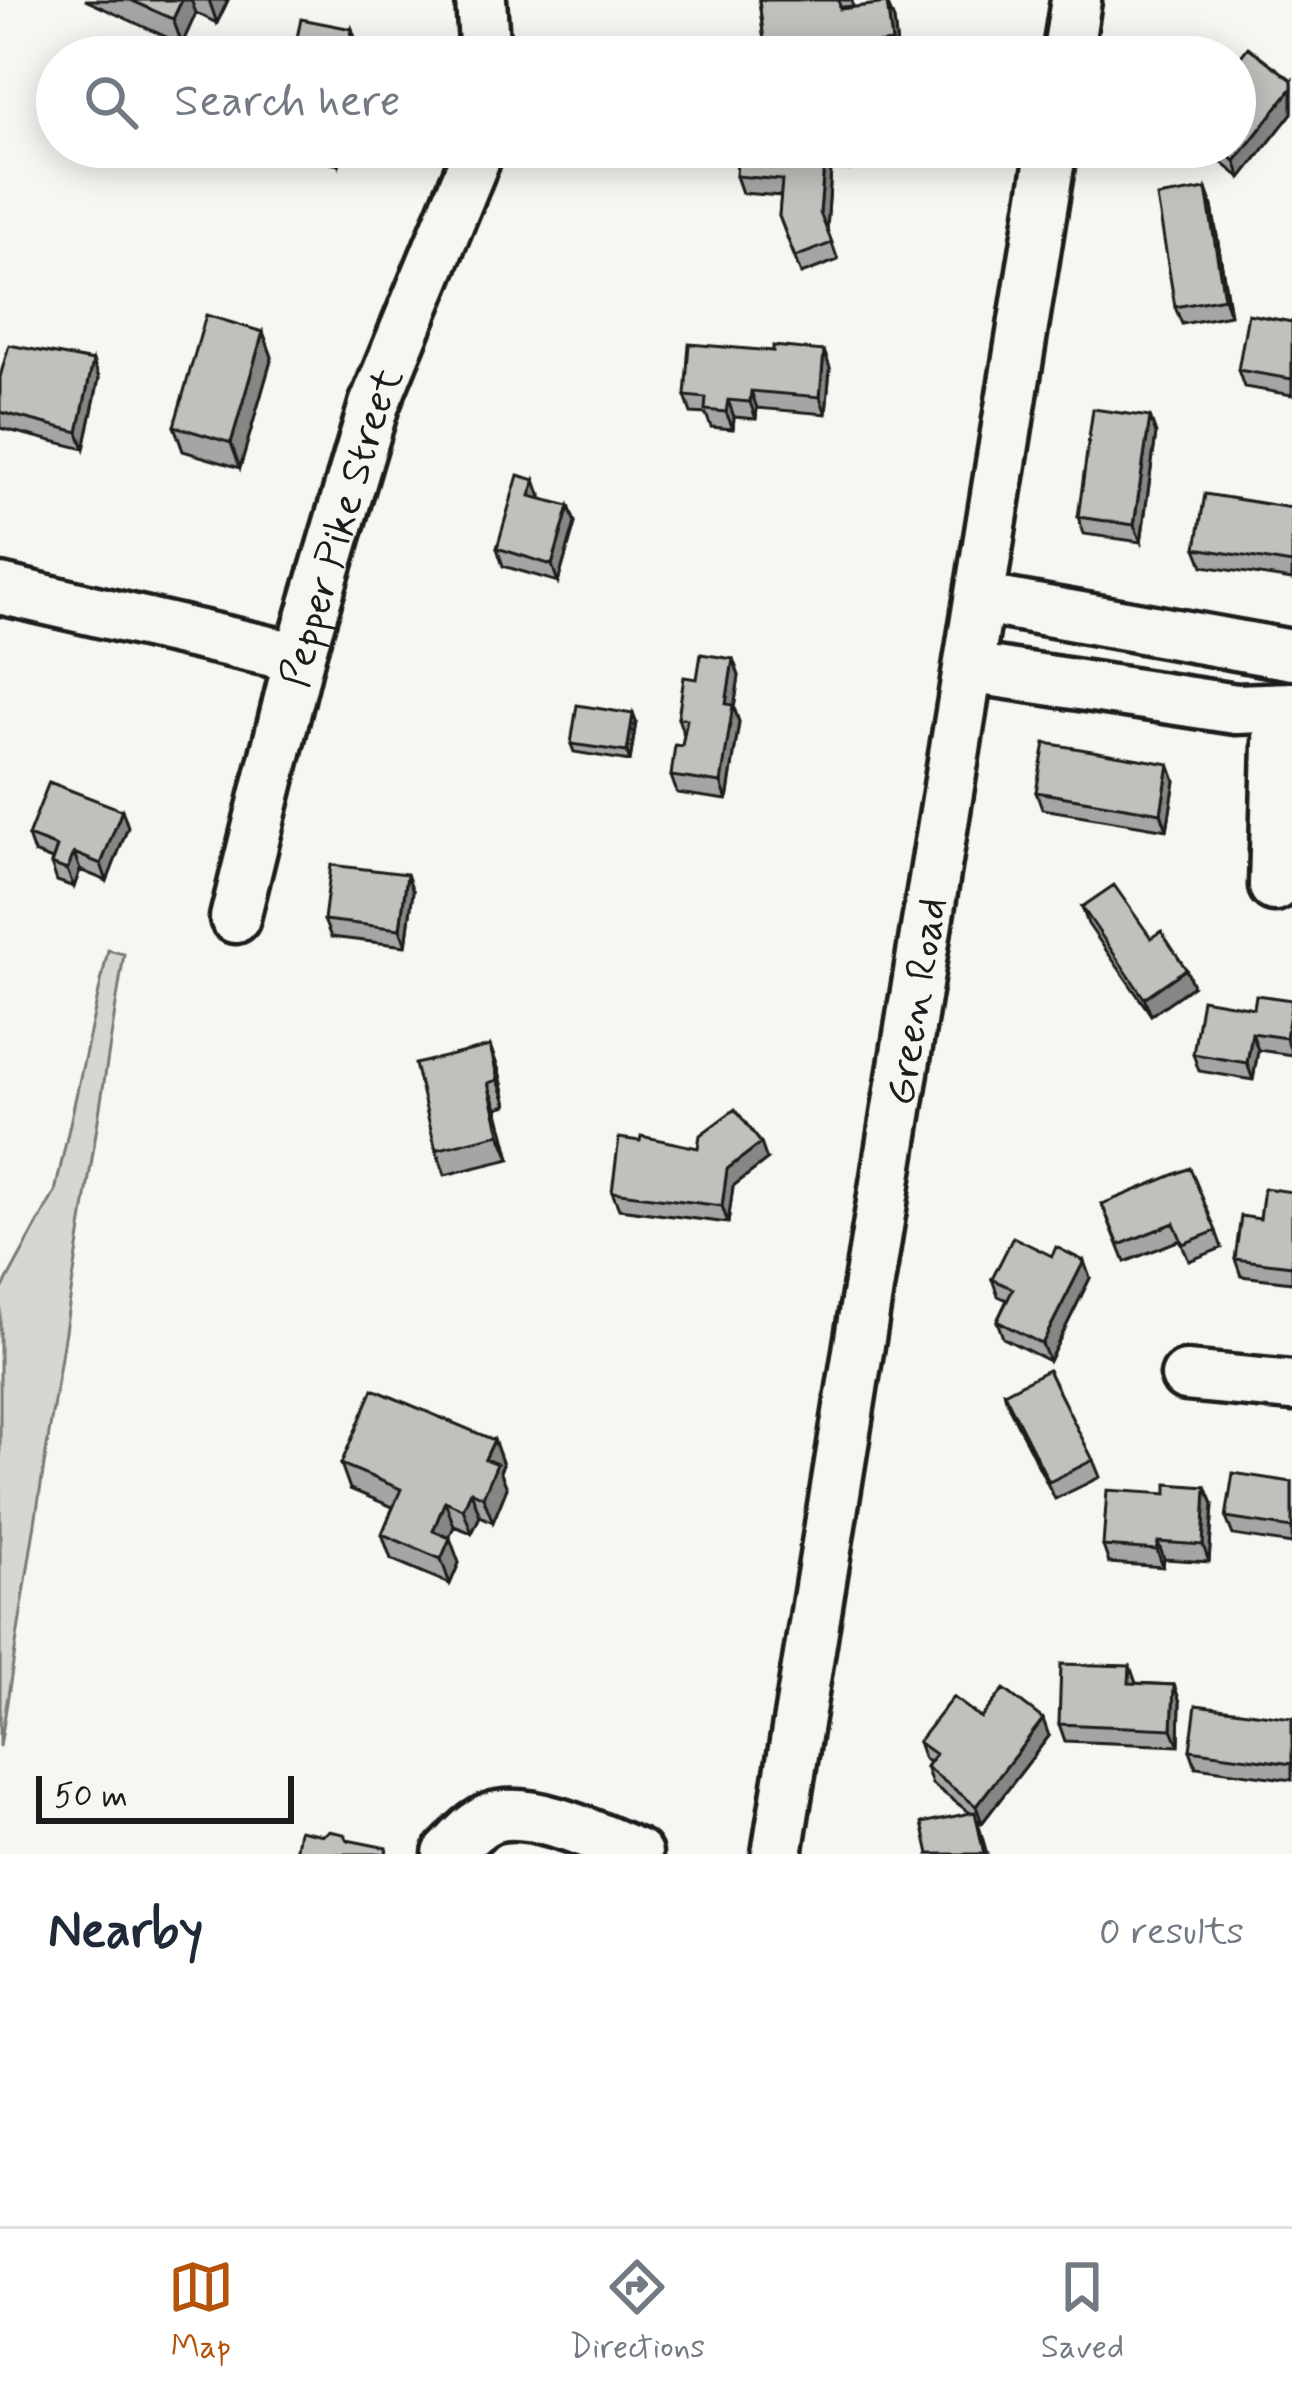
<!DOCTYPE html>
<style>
:root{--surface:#fff;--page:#f2f2f3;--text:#1f2937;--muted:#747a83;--line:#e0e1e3;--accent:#b45309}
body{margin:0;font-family:Mynerve,sans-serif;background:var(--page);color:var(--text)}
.scale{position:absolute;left:36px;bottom:30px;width:258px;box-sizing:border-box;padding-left:12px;border:6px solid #1c1c1c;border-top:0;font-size:33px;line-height:42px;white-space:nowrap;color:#1c1c1c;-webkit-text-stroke:9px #f6f6f2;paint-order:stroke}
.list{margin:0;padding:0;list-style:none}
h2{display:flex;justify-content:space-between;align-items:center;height:156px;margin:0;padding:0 48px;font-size:51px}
h2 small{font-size:39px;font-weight:400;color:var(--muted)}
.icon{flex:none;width:66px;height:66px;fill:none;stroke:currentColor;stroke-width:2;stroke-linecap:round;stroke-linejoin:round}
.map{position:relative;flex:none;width:1292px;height:1854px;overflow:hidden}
.search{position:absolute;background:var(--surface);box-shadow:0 6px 30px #0003;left:36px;right:36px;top:36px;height:132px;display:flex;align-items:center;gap:30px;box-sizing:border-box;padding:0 42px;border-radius:66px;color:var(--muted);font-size:45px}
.sheet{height:372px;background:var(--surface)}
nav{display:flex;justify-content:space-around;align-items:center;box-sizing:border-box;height:168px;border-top:3px solid var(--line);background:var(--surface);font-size:33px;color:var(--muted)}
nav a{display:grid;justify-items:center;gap:6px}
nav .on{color:var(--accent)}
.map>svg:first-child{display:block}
.green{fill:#d6d6d2;stroke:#797977;stroke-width:3}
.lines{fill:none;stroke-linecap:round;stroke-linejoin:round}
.minor-casing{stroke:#1c1c1c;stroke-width:57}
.minor{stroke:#f6f6f2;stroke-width:48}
.wall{fill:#a5a5a3;stroke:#1c1c1c;stroke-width:3}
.shaded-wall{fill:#868684;stroke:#1c1c1c;stroke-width:3}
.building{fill:#c0c0bd;stroke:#1c1c1c;stroke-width:3}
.labels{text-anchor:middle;stroke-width:9;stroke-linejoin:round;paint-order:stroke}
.street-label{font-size:42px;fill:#1c1c1c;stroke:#f6f6f2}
</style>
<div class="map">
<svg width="1292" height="1854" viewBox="0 0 1292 1854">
<rect width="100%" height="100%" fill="#f6f6f2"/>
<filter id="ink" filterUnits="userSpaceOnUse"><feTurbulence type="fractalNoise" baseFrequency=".00833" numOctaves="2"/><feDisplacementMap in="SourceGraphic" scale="24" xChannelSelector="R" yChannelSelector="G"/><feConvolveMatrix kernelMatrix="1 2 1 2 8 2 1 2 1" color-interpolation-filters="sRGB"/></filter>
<g filter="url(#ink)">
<path class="green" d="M 108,950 L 124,954 L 0,1747 L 0,1293 L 55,1192 Z"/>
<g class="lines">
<g class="minor-casing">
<g id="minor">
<path d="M 481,0 L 485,57"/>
<path d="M 1067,57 L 1076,0"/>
<path d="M 0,589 L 299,658"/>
<path d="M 980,599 L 1292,655"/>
<path d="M 969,668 L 1236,709 L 1292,707"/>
<path d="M 1274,886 L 1279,709"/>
<path id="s1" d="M 235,918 L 299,658 L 374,405 L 480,147"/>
<path d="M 1186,1376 L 1292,1386"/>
<path d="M 448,1854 C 461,1841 473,1825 491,1818 C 530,1804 601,1839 637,1854"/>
<path id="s2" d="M 777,1854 L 1052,147"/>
</g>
</g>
<use href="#minor" class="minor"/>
</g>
<path class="wall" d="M 85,0 L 228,0 L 217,23 L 196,13 L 182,44 Z
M 759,0 L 852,0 L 853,6 L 843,7 L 844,9 L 887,3 L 894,20 L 898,57 L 766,57 Z
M 1292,80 L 1292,113 L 1241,178 L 1202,147 L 1235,147 Z
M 285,147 L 343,147 L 339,165 L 288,154 Z
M 757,147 L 852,147 L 850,170 L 831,169 L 827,229 L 838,260 L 801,274 L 779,216 L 781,196 L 742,193 L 736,176 Z
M 1206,189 L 1212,206 L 1230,315 L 1182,324 L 1175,307 Z
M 1292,322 L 1292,395 L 1244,387 L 1238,370 Z
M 263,332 L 272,357 L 240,468 L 183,451 L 174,426 Z
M 773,351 L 824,351 L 830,368 L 826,414 L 757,408 L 756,419 L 734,417 L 733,429 L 711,427 L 706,414 L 691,413 L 685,396 Z
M 93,361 L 99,378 L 84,449 L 0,428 L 0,377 Z
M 1150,417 L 1156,434 L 1141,542 L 1084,534 L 1078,517 Z
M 541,497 L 541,499 L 569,506 L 575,523 L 558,582 L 503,566 L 497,548 Z
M 1292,508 L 1292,580 L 1203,566 L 1196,548 Z
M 733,659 L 739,676 L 734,708 L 739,722 L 727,800 L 677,793 L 671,776 L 682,746 L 684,735 L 678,718 L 697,679 Z
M 633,714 L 636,722 L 630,761 L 574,752 L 571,744 Z
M 1175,781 L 1167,830 L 1042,809 L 1036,792 Z
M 122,810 L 128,827 L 107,881 L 80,870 L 74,887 L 57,881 L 51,864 L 52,860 L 34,853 L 28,836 Z
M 413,891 L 406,946 L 331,937 L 324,920 Z
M 1082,907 L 1151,938 L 1186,969 L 1193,986 L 1151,1015 L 1088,924 Z
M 1292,1000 L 1292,1055 L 1258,1050 L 1253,1080 L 1199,1071 L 1193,1054 L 1254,1008 Z
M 490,1046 L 499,1071 L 507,1105 L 497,1108 L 510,1159 L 445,1175 L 436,1150 Z
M 698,1148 L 767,1160 L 733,1186 L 728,1223 L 619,1209 L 612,1192 Z
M 1292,1192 L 1292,1282 L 1241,1276 L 1235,1259 L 1260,1219 Z
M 1102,1204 L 1216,1231 L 1222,1248 L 1189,1261 L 1180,1240 L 1125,1262 Z
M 1090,1278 L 1049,1361 L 1003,1338 L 997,1321 L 1007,1300 L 998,1296 L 992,1279 Z
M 1004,1393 L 1093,1460 L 1100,1477 L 1055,1499 L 1010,1410 Z
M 494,1440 L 503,1465 L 500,1471 L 507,1488 L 493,1522 L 480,1516 L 472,1533 L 454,1526 L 449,1538 L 459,1563 L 450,1584 L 391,1559 L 382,1534 L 393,1507 L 350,1489 L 341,1464 Z
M 1292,1482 L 1292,1544 L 1233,1535 L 1226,1518 Z
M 1206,1487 L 1213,1504 L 1209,1562 L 1164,1559 L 1163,1567 L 1109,1563 L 1103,1546 L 1167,1494 Z
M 1130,1666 L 1136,1683 L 1174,1685 L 1180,1702 L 1179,1746 L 1065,1741 L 1059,1724 Z
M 981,1718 L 1049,1736 L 982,1823 L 977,1819 L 987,1854 L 929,1854 L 970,1813 L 932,1784 L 926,1767 L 929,1762 L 924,1759 L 918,1742 Z
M 1292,1718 L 1292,1780 L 1196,1767 L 1190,1750 Z"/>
<path class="shaded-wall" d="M 182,0 L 191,0 L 196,13 L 182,44 L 173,19 Z
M 209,0 L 228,0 L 217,23 Z
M 887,3 L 894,20 L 898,57 L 892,42 Z
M 352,29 L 361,54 L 361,57 L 347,57 Z
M 1292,88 L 1292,113 L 1241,178 L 1235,161 Z
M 333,147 L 343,147 L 339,165 Z
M 845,147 L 852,147 L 850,170 L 844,153 Z
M 825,152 L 831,169 L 827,230 L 820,213 Z
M 1206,189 L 1212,206 L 1230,315 L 1224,298 Z
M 263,332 L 272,357 L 240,468 L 231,443 Z
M 824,351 L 830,368 L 826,414 L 820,397 Z
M 93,361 L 99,378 L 84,449 L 78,432 Z
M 751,391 L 757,408 L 756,419 L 750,402 Z
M 728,400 L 734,417 L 733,429 L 726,412 Z
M 1150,417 L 1156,434 L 1141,542 L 1134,525 Z
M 535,480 L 541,497 L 537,513 L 530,496 Z
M 569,506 L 575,523 L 558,582 L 552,565 Z
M 733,659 L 739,676 L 734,708 L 739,722 L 727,800 L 721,783 L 726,704 Z
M 633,714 L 636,722 L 630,761 L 627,752 Z
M 1169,764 L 1175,781 L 1167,830 L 1161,813 Z
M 122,810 L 128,827 L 107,881 L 101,864 Z
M 74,853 L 80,870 L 74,887 L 67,870 Z
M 407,874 L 413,891 L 406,946 L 400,929 Z
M 1186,969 L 1193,986 L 1151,1015 L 1144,998 Z
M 1292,1002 L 1292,1054 L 1286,1038 Z
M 1252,1033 L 1258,1050 L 1253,1080 L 1247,1063 Z
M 490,1046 L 499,1071 L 507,1105 L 498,1080 Z
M 488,1083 L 497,1108 L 510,1159 L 500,1134 Z
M 761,1143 L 767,1160 L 733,1186 L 728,1223 L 722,1206 L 727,1169 Z
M 1084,1261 L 1090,1278 L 1049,1361 L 1042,1344 Z
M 494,1440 L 503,1465 L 500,1471 L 507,1488 L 493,1522 L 483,1497 L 485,1459 Z
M 1206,1487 L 1213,1504 L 1209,1562 L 1203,1545 Z
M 471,1491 L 480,1516 L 472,1533 L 463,1509 Z
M 445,1501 L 454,1526 L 442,1556 L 433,1531 Z
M 450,1538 L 459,1563 L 450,1584 L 441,1559 Z
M 1158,1542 L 1164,1559 L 1163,1567 L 1157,1550 Z
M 1174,1685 L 1180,1702 L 1179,1746 L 1172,1729 Z
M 1043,1719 L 1049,1736 L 982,1823 L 976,1806 Z"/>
<path class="building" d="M 130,0 L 182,0 L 173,19 Z
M 759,0 L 839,0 L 840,9 L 887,3 L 892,42 L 766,57 Z
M 301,19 L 352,29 L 347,57 L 293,57 Z
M 1248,47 L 1292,80 L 1292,88 L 1235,161 L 1217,147 L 1235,147 L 1235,64 Z
M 738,147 L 757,149 L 757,147 L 845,147 L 844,153 L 825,152 L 820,213 L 832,243 L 795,257 L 779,216 L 782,180 L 736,176 Z
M 1206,189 L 1224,298 L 1175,307 L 1157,197 Z
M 1248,314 L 1292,322 L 1292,379 L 1238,370 Z
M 206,315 L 263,332 L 231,443 L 174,426 Z
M 689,344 L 773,351 L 773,346 L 824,351 L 820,397 L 751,391 L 750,402 L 728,400 L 726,412 L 705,410 L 706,398 L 685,396 Z
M 9,345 L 93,361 L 78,432 L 0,412 L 0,377 Z
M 1093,409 L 1150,417 L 1134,525 L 1078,517 Z
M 518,475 L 535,480 L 530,496 L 569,506 L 552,565 L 497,548 Z
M 1205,494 L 1292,508 L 1292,564 L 1196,548 Z
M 701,654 L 733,659 L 726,704 L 733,705 L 721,783 L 671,776 L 675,745 L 682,746 L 687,719 L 678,718 L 684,677 L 697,679 Z
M 577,705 L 633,714 L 627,752 L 571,744 Z
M 1045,743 L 1169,764 L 1161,813 L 1036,792 Z
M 49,782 L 122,810 L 101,864 L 74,853 L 67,870 L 51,864 L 57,847 L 28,836 Z
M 331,865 L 407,874 L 400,929 L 324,920 Z
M 1114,885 L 1151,938 L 1161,931 L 1186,969 L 1144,998 L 1082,907 Z
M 1256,995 L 1292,1000 L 1286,1038 L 1252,1033 L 1247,1063 L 1193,1054 L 1202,999 L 1254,1008 Z
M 490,1046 L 498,1080 L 488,1083 L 500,1134 L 436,1150 L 415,1064 Z
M 735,1109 L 761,1143 L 727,1169 L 722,1206 L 612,1192 L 619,1138 L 640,1141 L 641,1136 L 698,1148 L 700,1135 Z
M 1190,1168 L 1216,1231 L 1183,1244 L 1174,1223 L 1119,1245 L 1102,1204 Z
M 1264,1188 L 1292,1192 L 1292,1266 L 1235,1259 L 1241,1216 L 1260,1219 Z
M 1013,1237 L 1052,1256 L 1056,1247 L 1084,1261 L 1042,1344 L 997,1321 L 1013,1289 L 992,1279 Z
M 1048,1370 L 1093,1460 L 1049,1482 L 1004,1393 Z
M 373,1389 L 494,1440 L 485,1459 L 497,1464 L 483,1497 L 471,1491 L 463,1509 L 445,1501 L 433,1531 L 450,1538 L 441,1559 L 382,1534 L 401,1489 L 341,1464 Z
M 1233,1473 L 1292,1482 L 1292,1528 L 1226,1518 Z
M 1167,1484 L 1206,1487 L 1203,1545 L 1158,1542 L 1157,1550 L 1103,1546 L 1107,1490 L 1167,1494 Z
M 1061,1664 L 1130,1666 L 1129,1683 L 1174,1685 L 1172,1729 L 1059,1724 Z
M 1004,1689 L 1043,1719 L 976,1806 L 926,1767 L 935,1754 L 918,1742 L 953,1697 L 981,1718 Z
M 1196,1705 L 1292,1718 L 1292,1764 L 1190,1750 Z
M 975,1812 L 984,1854 L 929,1854 L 922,1823 Z
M 299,1830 L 323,1835 L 329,1831 L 344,1834 L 347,1840 L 387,1848 L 386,1854 L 295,1854 Z"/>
</g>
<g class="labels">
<g class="street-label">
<text dy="15" stroke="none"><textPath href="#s1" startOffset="405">Pepper Pike Street</textPath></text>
<text dy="15" stroke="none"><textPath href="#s2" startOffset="864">Green Road</textPath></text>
</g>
</g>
</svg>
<div class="scale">50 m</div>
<div class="search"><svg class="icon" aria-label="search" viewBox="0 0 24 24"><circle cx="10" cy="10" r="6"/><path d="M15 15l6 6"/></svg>Search here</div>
</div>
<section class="sheet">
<h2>Nearby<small>0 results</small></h2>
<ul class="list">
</ul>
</section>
<nav>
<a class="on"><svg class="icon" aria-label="map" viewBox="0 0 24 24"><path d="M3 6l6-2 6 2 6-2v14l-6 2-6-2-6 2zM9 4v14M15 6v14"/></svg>Map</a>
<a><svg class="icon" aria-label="directions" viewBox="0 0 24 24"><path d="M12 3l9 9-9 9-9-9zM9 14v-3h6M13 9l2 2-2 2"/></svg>Directions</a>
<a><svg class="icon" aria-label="saved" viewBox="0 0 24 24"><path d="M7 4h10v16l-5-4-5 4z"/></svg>Saved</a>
</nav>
